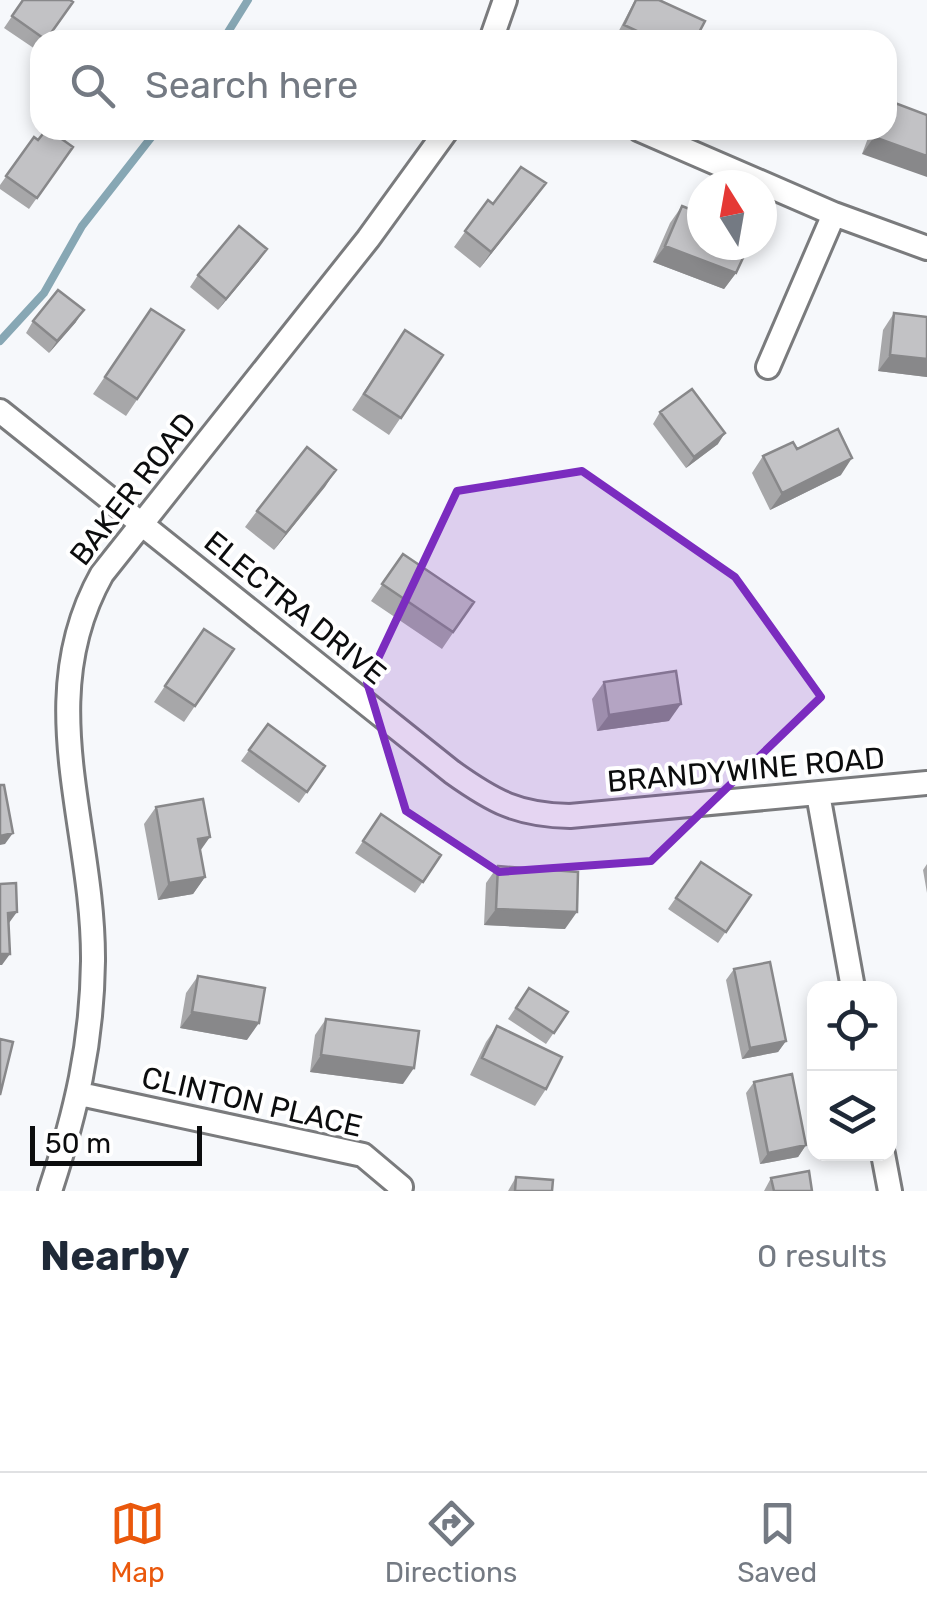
<!DOCTYPE html>
<style>
:root{--surface:#fff;--page:#f2f2f3;--text:#1f2937;--muted:#747a83;--line:#e0e1e3;--accent:#ea580c}
body{margin:0;font-family:Rubik,sans-serif;background:var(--page);color:var(--text)}
.controls{position:absolute;right:30px;bottom:30px;display:grid;overflow:hidden;border-radius:20px;box-shadow:0 5px 15px #0003}
.controls button{width:90px;height:90px;display:grid;place-items:center;padding:0;border:0;border-bottom:2px solid var(--line);background:var(--surface);color:var(--text);font:50px sans-serif}
.compass{position:absolute;left:687px;top:170px;width:90px;height:90px;border-radius:50%;background:var(--surface);box-shadow:0 5px 15px #0003;rotate:349deg}
.scale{position:absolute;left:30px;bottom:25px;width:172px;box-sizing:border-box;padding-left:10px;border:5px solid #0c0d0e;border-top:0;font-size:28px;line-height:35px;white-space:nowrap;color:#0c0d0e;-webkit-text-stroke:8px #fff;paint-order:stroke}
.list{margin:0;padding:0;list-style:none}
h2{display:flex;justify-content:space-between;align-items:center;height:130px;margin:0;padding:0 40px;font-size:42px}
h2 small{font-size:32px;font-weight:400;color:var(--muted)}
.icon{flex:none;width:55px;height:55px;fill:none;stroke:currentColor;stroke-width:2;stroke-linecap:round;stroke-linejoin:round}
.map{position:relative;flex:none;width:927px;height:1191px;overflow:hidden}
.search{position:absolute;background:var(--surface);box-shadow:0 5px 15px #0003;left:30px;right:30px;top:30px;height:110px;display:flex;align-items:center;gap:25px;box-sizing:border-box;padding:0 35px;border-radius:30px;color:var(--muted);font-size:38px}
.sheet{height:280px;background:var(--surface)}
nav{display:flex;justify-content:space-around;align-items:center;box-sizing:border-box;height:140px;border-top:2px solid var(--line);background:var(--surface);font-size:28px;color:var(--muted)}
nav a{display:grid;justify-items:center;gap:5px}
nav .on{color:var(--accent)}
.map>svg:first-child{display:block}
.lines{fill:none;stroke-linecap:round;stroke-linejoin:round}
.stream{stroke:#87a7b4;stroke-width:8}
.street-casing{stroke:#7a7b7d;stroke-width:28}
.street{stroke:#fff;stroke-width:22}
.wall{fill:#a7a7a9}
.shaded-wall{fill:#88888a}
.building{fill:#c2c2c5;stroke:#88888a;stroke-width:2.5}
.marked{fill:#7b2cbf;fill-opacity:0.2;stroke:#7b2cbf;stroke-width:8;stroke-linejoin:round}
.labels{text-anchor:middle;stroke-width:8;stroke-linejoin:round;paint-order:stroke}
.street-label{font-size:30px;fill:#0c0d0e;stroke:#fff}
</style>
<div class="map">
<svg width="927" height="1191" viewBox="0 0 927 1191">
<rect width="100%" height="100%" fill="#f6f8fb"/>
<g class="lines">
<path class="stream" d="M 223,40 L 248,0
M 0,341 L 44,293 L 82,226 L 157,130"/>
<g class="street-casing">
<path id="street" d="M 491,40 L 505,0
M 640,130 L 834,214 L 927,248
M 768,367 L 834,214
M 0,411 L 452,772 C 494,802 518,815 570,816 L 927,783
M 818,794 L 853,988
M 80,1094 L 363,1155 L 401,1187
M 883,1154 L 890,1191
M 50,1191 C 76,1112 92,1045 93,961 C 94,827 31,700 102,574 L 368,239 L 447,130"/>
</g>
<use href="#street" class="street"/>
</g>
<path class="wall" d="M 23,0 L 46,40 L 40,40 L 40,49 L 38,51 L 4,28 Z
M 635,0 L 659,0 L 695,40 L 614,40 Z
M 927,115 L 862,154 L 871,130 L 887,130 Z
M 34,137 L 38,140 L 73,147 L 29,209 L 0,189 L 0,185 Z
M 546,183 L 480,268 L 454,247 L 488,200 L 493,204 Z
M 682,206 L 736,273 L 724,289 L 653,262 L 670,223 Z
M 259,261 L 218,310 L 190,287 L 198,275 Z
M 151,309 L 184,330 L 126,416 L 93,394 Z
M 894,313 L 927,317 L 927,377 L 878,371 L 883,330 Z
M 33,321 L 76,322 L 49,353 L 26,333 Z
M 405,330 L 443,355 L 389,435 L 352,410 Z
M 660,412 L 718,444 L 686,468 L 653,424 Z
M 797,449 L 841,475 L 770,510 L 752,473 L 763,456 Z
M 336,470 L 274,550 L 245,527 L 257,511 Z
M 403,554 L 474,602 L 442,649 L 371,601 Z
M 204,629 L 234,649 L 184,722 L 154,702 Z
M 604,682 L 669,721 L 597,731 L 592,699 Z
M 268,724 L 325,766 L 299,803 L 241,761 Z
M 156,807 L 200,851 L 205,877 L 193,894 L 158,900 L 144,824 Z
M 381,814 L 441,855 L 415,893 L 355,853 Z
M 701,862 L 751,895 L 718,943 L 668,909 Z
M 927,864 L 927,893 L 923,870 Z
M 498,866 L 565,929 L 484,925 L 486,883 Z
M 734,969 L 786,1041 L 778,1052 L 742,1059 L 726,980 Z
M 198,976 L 247,1040 L 180,1028 L 186,993 Z
M 529,988 L 568,1012 L 546,1044 L 508,1019 Z
M 326,1019 L 403,1084 L 310,1072 L 315,1035 Z
M 497,1026 L 546,1089 L 535,1106 L 470,1075 L 486,1042 Z
M 754,1082 L 806,1145 L 798,1157 L 760,1164 L 746,1093 Z
M 516,1177 L 552,1191 L 508,1191 Z
M 771,1178 L 812,1191 L 764,1191 Z"/>
<path class="shaded-wall" d="M 874,137 L 927,156 L 927,177 L 862,154 Z
M 546,183 L 534,200 L 480,268 L 491,252 Z
M 665,246 L 736,273 L 724,289 L 653,262 Z
M 267,249 L 259,261 L 218,310 L 226,299 Z
M 84,310 L 76,322 L 49,353 L 57,341 Z
M 890,355 L 927,359 L 927,377 L 878,371 Z
M 725,433 L 718,444 L 686,468 L 694,457 Z
M 852,458 L 841,475 L 770,510 L 782,493 Z
M 336,470 L 325,487 L 274,550 L 286,533 Z
M 681,704 L 669,721 L 597,731 L 609,715 Z
M 13,833 L 5,844 L 0,845 L 0,836 Z
M 210,837 L 198,854 L 198,839 Z
M 205,877 L 193,894 L 158,900 L 169,883 Z
M 496,909 L 577,912 L 565,929 L 484,925 Z
M 17,912 L 9,923 L 8,913 Z
M 0,954 L 10,954 L 2,965 L 0,965 Z
M 192,1012 L 259,1023 L 247,1040 L 180,1028 Z
M 786,1041 L 778,1052 L 742,1059 L 750,1048 Z
M 321,1055 L 414,1068 L 403,1084 L 310,1072 Z
M 806,1145 L 798,1157 L 760,1164 L 768,1153 Z"/>
<path class="building" d="M 23,0 L 70,0 L 73,2 L 46,40 L 12,16 Z
M 636,0 L 659,0 L 705,21 L 695,40 L 656,40 L 624,25 Z
M 887,100 L 927,115 L 927,156 L 874,137 L 877,130 L 887,130 Z
M 46,130 L 49,130 L 73,147 L 37,198 L 6,176 L 34,137 L 38,140 Z
M 521,167 L 546,183 L 491,252 L 465,231 L 488,200 L 493,204 Z
M 682,206 L 702,214 L 702,245 L 749,245 L 736,273 L 665,246 Z
M 239,226 L 267,249 L 226,299 L 198,275 Z
M 58,290 L 84,310 L 57,341 L 33,321 Z
M 151,309 L 184,330 L 137,399 L 105,377 Z
M 894,313 L 927,317 L 927,359 L 890,355 Z
M 405,330 L 443,355 L 401,418 L 364,394 Z
M 692,389 L 725,433 L 694,457 L 660,412 Z
M 838,429 L 852,458 L 782,493 L 763,456 L 793,442 L 797,449 Z
M 307,447 L 336,470 L 286,533 L 257,511 Z
M 403,554 L 474,602 L 453,632 L 382,584 Z
M 204,629 L 234,649 L 195,706 L 165,686 Z
M 676,671 L 681,704 L 609,715 L 604,682 Z
M 268,724 L 325,766 L 307,792 L 249,750 Z
M 0,785 L 4,785 L 13,833 L 0,836 Z
M 203,799 L 210,837 L 198,839 L 205,877 L 169,883 L 156,807 Z
M 381,814 L 441,855 L 423,882 L 363,841 Z
M 701,862 L 751,895 L 726,932 L 676,898 Z
M 498,866 L 578,872 L 577,912 L 496,909 Z
M 16,883 L 17,912 L 8,913 L 10,954 L 0,954 L 0,884 Z
M 770,962 L 786,1041 L 750,1048 L 734,969 Z
M 198,976 L 265,988 L 259,1023 L 192,1012 Z
M 529,988 L 568,1012 L 554,1033 L 516,1008 Z
M 326,1019 L 419,1031 L 414,1068 L 321,1055 Z
M 497,1026 L 562,1057 L 546,1089 L 482,1058 Z
M 0,1039 L 13,1042 L 0,1095 Z
M 792,1074 L 806,1145 L 768,1153 L 754,1082 Z
M 809,1171 L 812,1191 L 774,1191 L 771,1178 Z
M 516,1177 L 553,1180 L 552,1191 L 515,1191 Z"/>
<path class="marked" d="M 582,471 L 735,577 L 821,697 L 651,861 L 499,872 L 406,811 L 367,682 L 457,491 Z"/>
<g class="labels">
<g class="street-label">
<text transform="translate(133 489) rotate(-52)" y="10">BAKER ROAD</text>
<text transform="translate(295 608) rotate(39)" y="10">ELECTRA DRIVE</text>
<text transform="translate(746 770) rotate(-5)" y="10">BRANDYWINE ROAD</text>
<text transform="translate(252 1102) rotate(13)" y="10">CLINTON PLACE</text>
</g>
</g>
</svg>
<div class="controls">
<button><svg class="icon" aria-label="locate" viewBox="0 0 24 24"><circle cx="12" cy="12" r="6"/><path d="M12 2v4M12 18v4M2 12h4M18 12h4"/></svg></button>
<button><svg class="icon" aria-label="layers" viewBox="0 0 24 24"><path d="M12 4l9 5-9 5-9-5zM3 14l9 5 9-5"/></svg></button>
</div>
<svg class="compass" viewBox="-18 -18 36 36"><path d="M0-13l5 13h-10z" fill="#e53935"/><path d="M0 13l5-13h-10z" fill="#747a83"/></svg>
<div class="scale">50 m</div>
<div class="search"><svg class="icon" aria-label="search" viewBox="0 0 24 24"><circle cx="10" cy="10" r="6"/><path d="M15 15l6 6"/></svg>Search here</div>
</div>
<section class="sheet">
<h2>Nearby<small>0 results</small></h2>
<ul class="list">
</ul>
</section>
<nav>
<a class="on"><svg class="icon" aria-label="map" viewBox="0 0 24 24"><path d="M3 6l6-2 6 2 6-2v14l-6 2-6-2-6 2zM9 4v14M15 6v14"/></svg>Map</a>
<a><svg class="icon" aria-label="directions" viewBox="0 0 24 24"><path d="M12 3l9 9-9 9-9-9zM9 14v-3h6M13 9l2 2-2 2"/></svg>Directions</a>
<a><svg class="icon" aria-label="saved" viewBox="0 0 24 24"><path d="M7 4h10v16l-5-4-5 4z"/></svg>Saved</a>
</nav>
